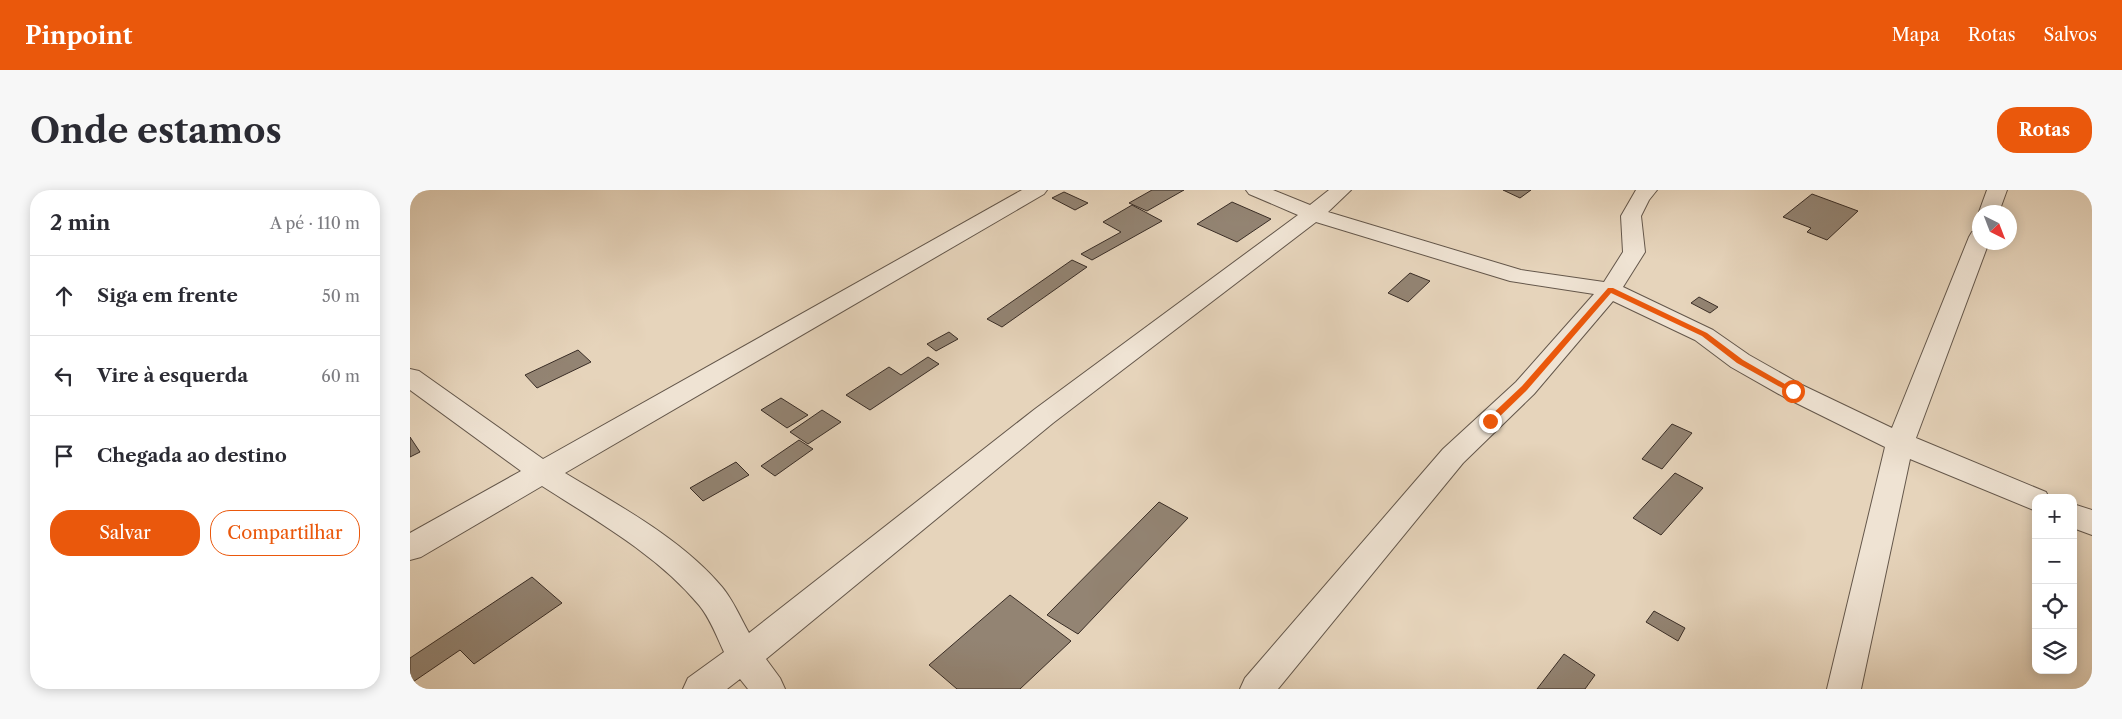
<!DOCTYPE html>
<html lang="pt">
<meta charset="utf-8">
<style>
:root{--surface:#fff;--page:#f7f7f7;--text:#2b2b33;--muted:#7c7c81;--line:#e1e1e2;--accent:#ea580c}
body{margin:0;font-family:"Libre Caslon Text",serif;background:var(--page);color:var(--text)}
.controls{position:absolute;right:15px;bottom:15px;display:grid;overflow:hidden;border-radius:10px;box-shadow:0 2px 12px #0003}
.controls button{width:45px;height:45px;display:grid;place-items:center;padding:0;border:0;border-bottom:1px solid var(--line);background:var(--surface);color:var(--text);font:25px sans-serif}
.compass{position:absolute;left:1562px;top:15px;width:45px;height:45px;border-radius:50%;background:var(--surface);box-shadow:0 2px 12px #0003;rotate:138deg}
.stop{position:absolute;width:15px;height:15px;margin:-11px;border:4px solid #ea580c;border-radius:50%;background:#fff}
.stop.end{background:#ea580c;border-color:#fff;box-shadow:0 1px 5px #0008}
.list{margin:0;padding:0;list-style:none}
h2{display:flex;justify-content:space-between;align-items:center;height:65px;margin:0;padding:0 20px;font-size:21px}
h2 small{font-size:16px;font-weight:400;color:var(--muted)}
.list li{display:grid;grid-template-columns:32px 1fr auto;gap:15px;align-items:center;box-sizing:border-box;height:80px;padding:0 20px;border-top:1px solid var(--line)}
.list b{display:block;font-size:19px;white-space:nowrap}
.list em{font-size:16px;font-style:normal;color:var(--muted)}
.actions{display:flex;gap:10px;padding:15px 20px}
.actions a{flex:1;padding:11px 0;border:1px solid var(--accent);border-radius:20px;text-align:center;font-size:18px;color:var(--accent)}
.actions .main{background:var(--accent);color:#fff}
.icon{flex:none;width:28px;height:28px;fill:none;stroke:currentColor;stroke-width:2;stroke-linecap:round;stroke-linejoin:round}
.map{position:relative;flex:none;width:1682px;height:499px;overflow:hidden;border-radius:20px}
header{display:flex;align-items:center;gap:30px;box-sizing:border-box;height:70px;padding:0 25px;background:var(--accent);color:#fff}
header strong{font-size:24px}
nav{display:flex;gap:28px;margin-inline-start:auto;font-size:18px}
.intro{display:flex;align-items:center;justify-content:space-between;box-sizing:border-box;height:120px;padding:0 30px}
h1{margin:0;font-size:35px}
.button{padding:12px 22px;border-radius:20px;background:var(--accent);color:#fff;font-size:18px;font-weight:700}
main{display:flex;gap:30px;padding:0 30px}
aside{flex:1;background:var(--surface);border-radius:20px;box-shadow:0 2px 12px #0003}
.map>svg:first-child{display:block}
.building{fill:#938473;stroke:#392d26}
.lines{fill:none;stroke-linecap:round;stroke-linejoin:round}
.minor-casing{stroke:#64574b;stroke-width:2}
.minor{fill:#efe3d3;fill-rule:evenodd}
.route{fill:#ea580c}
</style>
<header>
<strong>Pinpoint</strong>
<nav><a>Mapa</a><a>Rotas</a><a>Salvos</a></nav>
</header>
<div class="intro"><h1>Onde estamos</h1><a class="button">Rotas</a></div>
<main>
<aside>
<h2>2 min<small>A pé · 110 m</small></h2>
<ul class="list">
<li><svg class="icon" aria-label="ahead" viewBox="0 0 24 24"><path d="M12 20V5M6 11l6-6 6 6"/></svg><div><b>Siga em frente</b></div><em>50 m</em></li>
<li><svg class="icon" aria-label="left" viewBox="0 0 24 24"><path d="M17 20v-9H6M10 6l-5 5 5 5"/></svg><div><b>Vire à esquerda</b></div><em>60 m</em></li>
<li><svg class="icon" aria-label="arrive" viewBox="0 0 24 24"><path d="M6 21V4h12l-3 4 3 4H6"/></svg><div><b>Chegada ao destino</b></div></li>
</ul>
<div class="actions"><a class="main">Salvar</a><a>Compartilhar</a></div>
</aside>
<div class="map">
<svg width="1682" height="499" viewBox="0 0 1682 499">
<rect width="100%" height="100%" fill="#e6d4bb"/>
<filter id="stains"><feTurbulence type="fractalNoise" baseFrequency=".004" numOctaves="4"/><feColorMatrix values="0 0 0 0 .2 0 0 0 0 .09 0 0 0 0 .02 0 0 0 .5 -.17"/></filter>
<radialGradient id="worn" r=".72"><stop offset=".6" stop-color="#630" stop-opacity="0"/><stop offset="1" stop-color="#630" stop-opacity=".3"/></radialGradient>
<path class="building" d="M 742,0 L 774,0 L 737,21 L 719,13 Z
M 1093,0 L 1121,0 L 1110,8 Z
M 654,2 L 678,13 L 665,20 L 642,8 Z
M 1402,4 L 1448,21 L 1417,50 L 1397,42 L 1401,38 L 1373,27 Z
M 822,12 L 861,29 L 827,52 L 787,34 Z
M 722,15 L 752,31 L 682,70 L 671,64 L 711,42 L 693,32 Z
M 662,70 L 677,77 L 592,137 L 577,129 Z
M 1000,83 L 1020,91 L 998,112 L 978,103 Z
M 1289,107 L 1308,117 L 1300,123 L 1281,113 Z
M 539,142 L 548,149 L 526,161 L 517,154 Z
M 168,160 L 181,172 L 127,198 L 115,185 Z
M 518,167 L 529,174 L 460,220 L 436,205 L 479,177 L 491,185 Z
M 371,208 L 398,225 L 377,238 L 351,220 Z
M 412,220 L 431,232 L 398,254 L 380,242 Z
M 1262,234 L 1282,243 L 1252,279 L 1232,269 Z
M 0,247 L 10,262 L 0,267 Z
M 389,250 L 403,259 L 365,286 L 351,276 Z
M 326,272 L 339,285 L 293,311 L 280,298 Z
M 1265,283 L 1293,298 L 1251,345 L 1223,328 Z
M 749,312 L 778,328 L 668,444 L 637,425 Z
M 122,387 L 152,413 L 64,474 L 50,460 L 0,494 L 0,468 Z
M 600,405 L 661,451 L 610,499 L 547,499 L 519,475 Z
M 1244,421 L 1275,438 L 1268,451 L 1236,432 Z
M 1154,464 L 1185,485 L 1175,499 L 1127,499 Z"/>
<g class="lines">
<g class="minor-casing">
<path id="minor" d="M 612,0 L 637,0 L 634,4 L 155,283 C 208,315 272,349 312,397 C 323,410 331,429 339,443 L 625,219 L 888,25 L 839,4 L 836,0 L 863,0 L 900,15 L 919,0 L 941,0 L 918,22 L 1111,80 L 1194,92 L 1213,62 L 1211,26 L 1226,0 L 1247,0 L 1239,10 L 1231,26 L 1235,62 L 1213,97 L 1303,140 L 1339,165 L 1392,195 L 1482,238 L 1559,47 L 1562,42 L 1570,41 L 1570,52 L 1579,52 L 1506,248 L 1636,302 L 1639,308 L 1626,308 L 1626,321 L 1500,269 L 1451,499 L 1417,499 L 1475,257 L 1374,207 L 1321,177 L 1285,150 L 1203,111 L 1124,204 L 1053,273 L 868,499 L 830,499 L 835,488 L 1033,259 L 1106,192 L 1184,104 L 1100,91 L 906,32 L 643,233 L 356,469 L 370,488 L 375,499 L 338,499 L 330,489 L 317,499 L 273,499 L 278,488 L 314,462 C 307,447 300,428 289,415 C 247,365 187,331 132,296 L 11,367 L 0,370 L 0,343 L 111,281 L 0,200 L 0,179 L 9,181 L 133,269 Z
M 1577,0 L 1597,0 L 1589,22 L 1569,22 Z
M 1663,314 L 1682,320 L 1682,345 L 1663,338 Z"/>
</g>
<use href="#minor" class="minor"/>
</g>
<path class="route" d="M 1198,98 L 1203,98 L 1297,143 L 1333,170 L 1387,201 L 1381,203 L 1327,173 L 1292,146 L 1201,103 L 1117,200 L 1083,233 L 1077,233 L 1077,229 L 1112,196 Z"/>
<rect width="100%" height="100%" filter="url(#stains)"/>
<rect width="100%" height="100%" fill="url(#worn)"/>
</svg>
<div class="controls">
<button>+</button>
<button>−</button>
<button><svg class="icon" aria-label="locate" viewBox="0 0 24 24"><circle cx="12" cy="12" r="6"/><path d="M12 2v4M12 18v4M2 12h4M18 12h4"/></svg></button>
<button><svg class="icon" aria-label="layers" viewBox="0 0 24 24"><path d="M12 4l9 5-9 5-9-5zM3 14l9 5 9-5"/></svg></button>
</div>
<svg class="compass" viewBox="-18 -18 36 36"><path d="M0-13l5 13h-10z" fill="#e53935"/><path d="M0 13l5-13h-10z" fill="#7c7c81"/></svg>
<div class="stop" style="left:1383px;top:201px"></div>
<div class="stop end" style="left:1080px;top:231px"></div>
</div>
</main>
